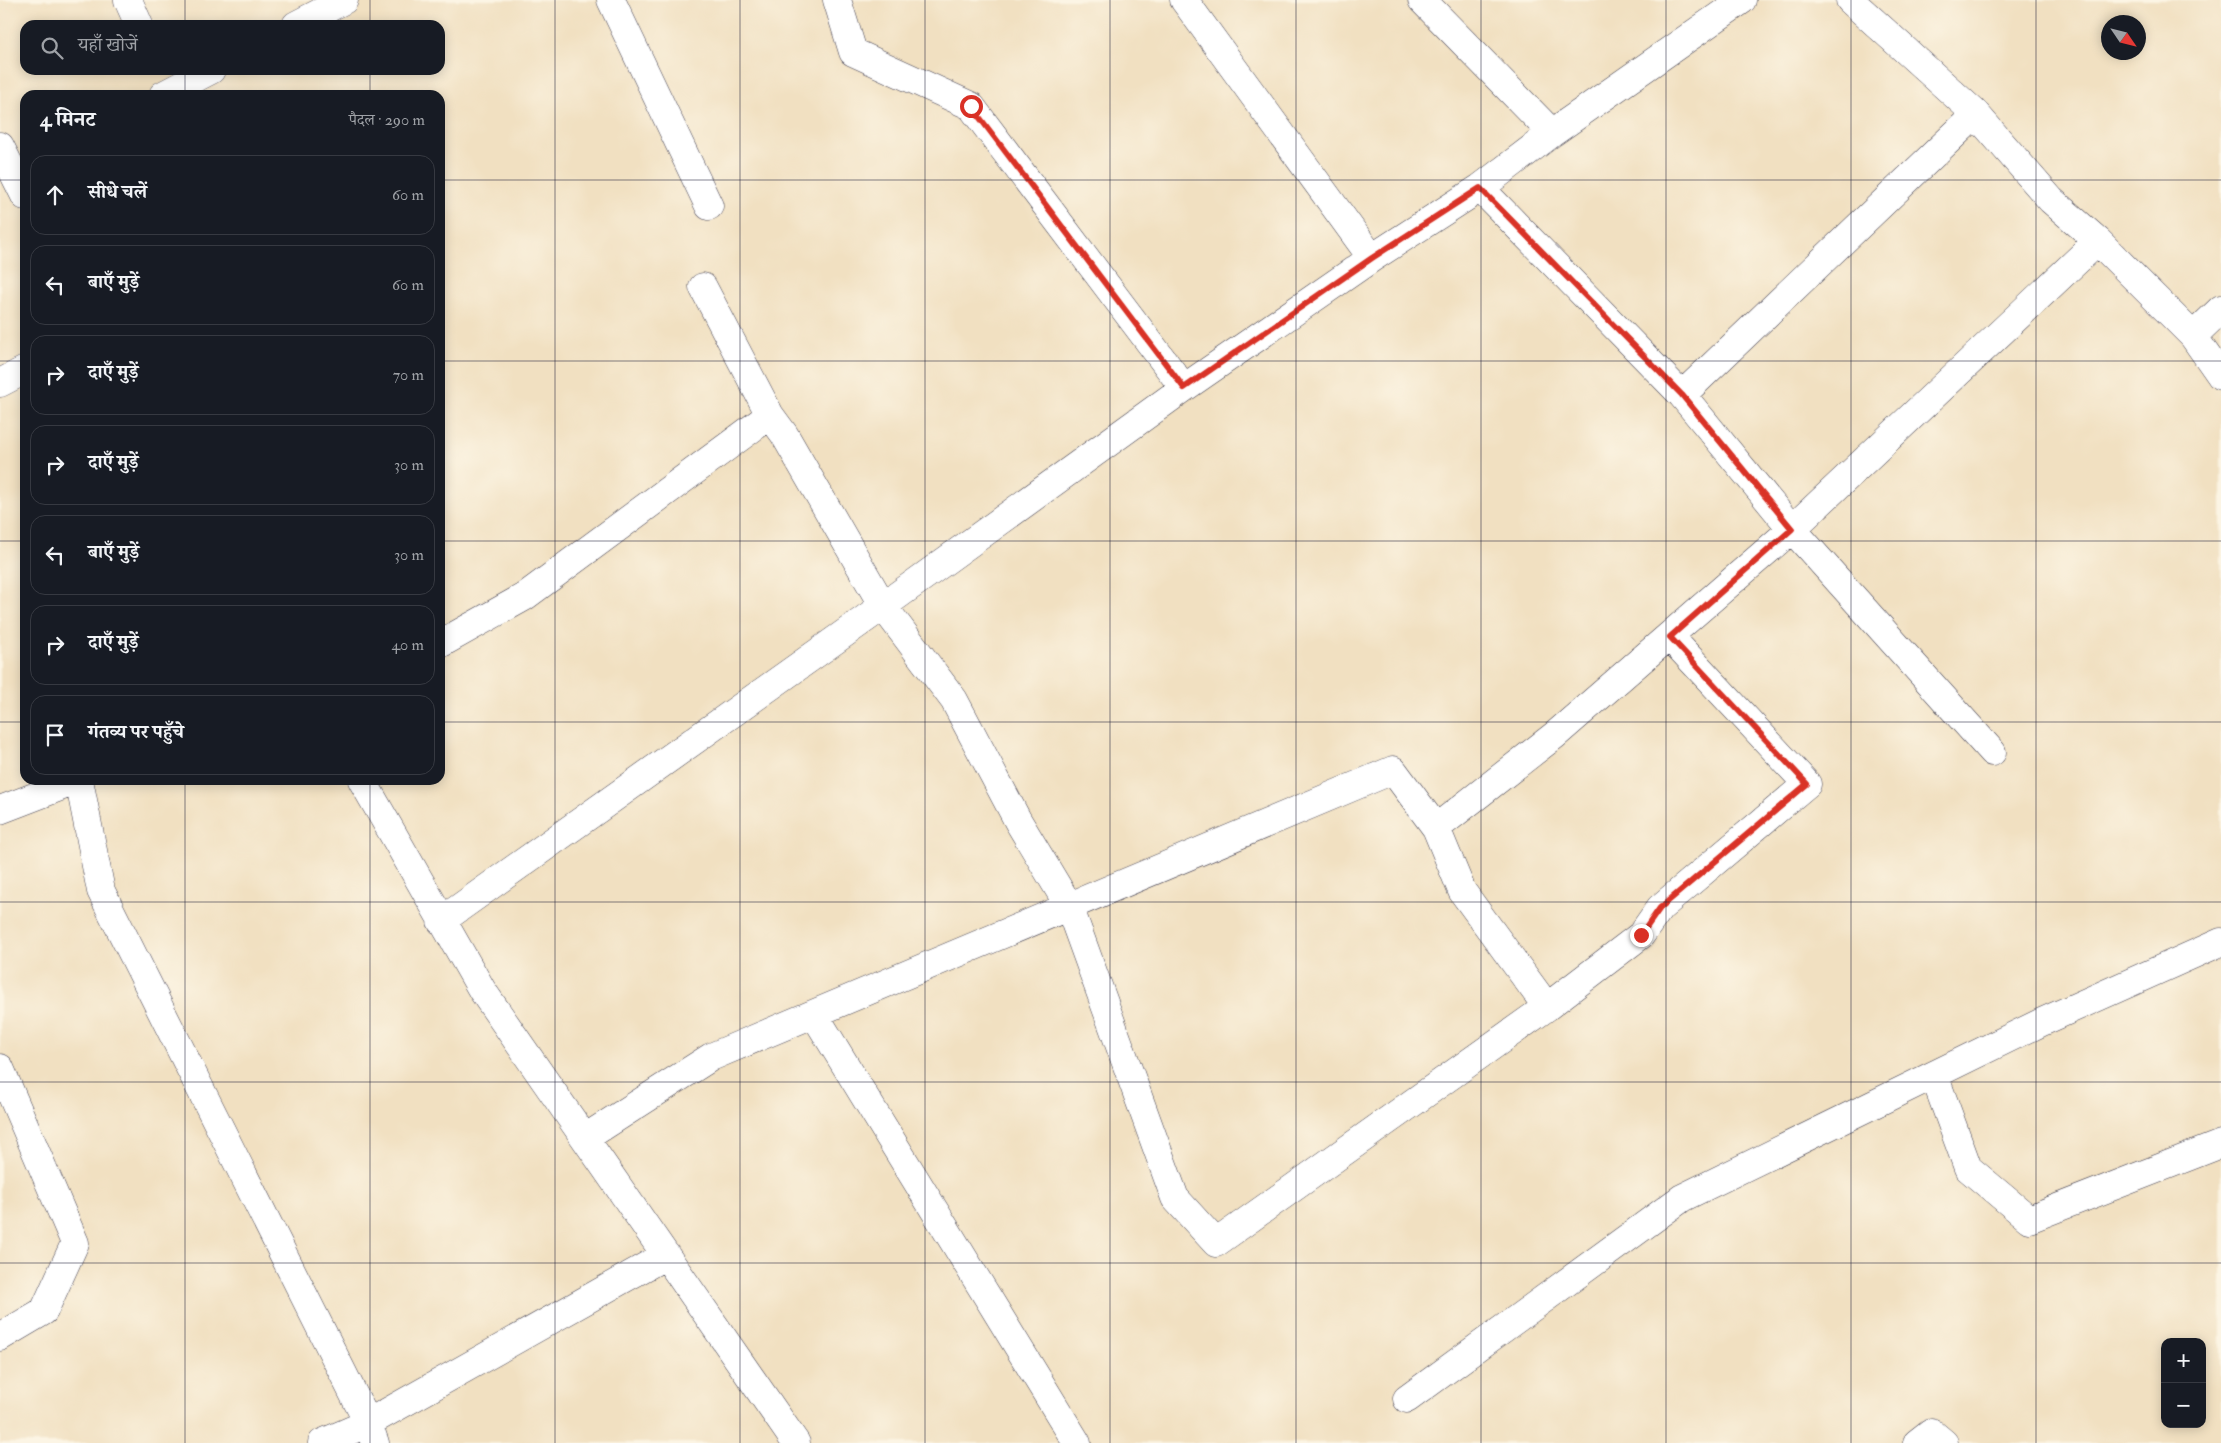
<!DOCTYPE html>
<html lang="hi">
<meta charset="utf-8">
<style>
:root{--surface:#171b24;--page:#242831;--text:#f1f3f6;--muted:#9ea1a6;--line:#363941}
body{margin:0;font-family:"IM FELL Double Pica","Noto Serif Devanagari",serif;background:var(--page);color:var(--text)}
.controls{position:absolute;right:15px;bottom:15px;display:grid;overflow:hidden;border-radius:10px;box-shadow:0 2px 12px #0003}
.controls button{width:45px;height:45px;display:grid;place-items:center;padding:0;border:0;border-bottom:1px solid var(--line);background:var(--surface);color:var(--text);font:25px sans-serif}
.compass{position:absolute;left:2101px;top:15px;width:45px;height:45px;border-radius:50%;background:var(--surface);box-shadow:0 2px 12px #0003;rotate:125deg}
.stop{position:absolute;width:15px;height:15px;margin:-11px;border:4px solid #d93025;border-radius:50%;background:#fff}
.stop.end{background:#d93025;border-color:#fff;box-shadow:0 1px 5px #0008}
.list{margin:0;padding:0;list-style:none}
h2{display:flex;justify-content:space-between;align-items:center;height:65px;margin:0;padding:0 20px;font-size:21px}
h2 small{font-size:16px;font-weight:400;color:var(--muted)}
.list li{display:grid;grid-template-columns:32px 1fr auto;gap:15px;align-items:center;box-sizing:border-box;height:80px;margin:0 10px 10px;padding:0 10px;border:1px solid var(--line);border-radius:15px}
.list b{display:block;font-size:19px;white-space:nowrap}
.list em{font-size:16px;font-style:normal;color:var(--muted)}
.icon{flex:none;width:28px;height:28px;fill:none;stroke:currentColor;stroke-width:2;stroke-linecap:round;stroke-linejoin:round}
.map{position:relative;flex:none;width:2221px;height:1443px;overflow:hidden}
.search{position:absolute;background:var(--surface);box-shadow:0 2px 12px #0003;left:20px;top:20px;width:425px;height:55px;display:flex;align-items:center;gap:12px;box-sizing:border-box;padding:0 18px;border-radius:15px;color:var(--muted);font-size:19px}
.panel{position:absolute;background:var(--surface);box-shadow:0 2px 12px #0003;left:20px;top:90px;width:425px;height:695px;border-radius:15px}
.map>svg:first-child{display:block}
.lines{fill:none;stroke-linecap:round;stroke-linejoin:round}
.street-casing{stroke:#413e4f;stroke-width:29}
.street{stroke:#fff;stroke-width:28}
.route{stroke:#d93025;stroke-width:6}
.grid{fill:none;stroke:#22223b;stroke-width:1;stroke-opacity:0.55}
</style>
<div class="map">
<svg width="2221" height="1443" viewBox="0 0 2221 1443">
<rect width="100%" height="100%" fill="#fcf5e5"/>
<filter id="ink" filterUnits="userSpaceOnUse"><feTurbulence type="fractalNoise" baseFrequency=".02" numOctaves="2"/><feDisplacementMap in="SourceGraphic" scale="10" xChannelSelector="R" yChannelSelector="G"/><feConvolveMatrix kernelMatrix="1 2 1 2 8 2 1 2 1" color-interpolation-filters="sRGB"/></filter>
<filter id="wash" filterUnits="userSpaceOnUse"><feTurbulence type="fractalNoise" baseFrequency=".0096" numOctaves="4" result="noise"/><feDisplacementMap in="SourceGraphic" scale="20" xChannelSelector="R" yChannelSelector="G"/><feGaussianBlur stdDeviation="1.12" result="paint"/><feColorMatrix in="noise" values="0 0 0 0 0 0 0 0 0 0 0 0 0 0 0 0 0 1.4 0 .05"/><feComposite in="paint" operator="in"/></filter>
<g filter="url(#wash)">
<rect width="100%" height="100%" fill="#f1e0c1"/>
</g>
<g filter="url(#ink)">
<g class="lines">
<g class="street-casing">
<path id="street" d="M 128,0 L 139,25
M 611,0 L 709,206
M 837,0 L 853,52 L 971,106 L 1184,388
M 1184,0 L 1372,258
M 1422,0 L 1552,133
M 1850,0 L 1976,114 L 2051,200 L 2098,241 L 2193,336 L 2221,376
M 296,25 L 344,0
M 163,95 L 211,70
M 0,146 L 25,196
M 1480,188 L 1682,395 L 1792,529 L 1992,752
M 703,287 L 770,415 L 784,434 L 883,606 L 954,700 L 1018,821 L 1069,906 L 1175,1198 L 1216,1243 L 1547,1007 L 1641,935 L 1660,908 L 1807,784 L 1670,637
M 2193,336 L 2221,309
M 0,383 L 25,370
M 1682,395 L 1976,114
M 440,644 L 524,597 L 770,415
M 79,780 L 101,891 L 368,1423 L 375,1443
M 362,780 L 482,990 L 796,1443
M 0,810 L 78,780
M 1436,828 L 1555,735 L 1792,529 L 2098,241
M 441,921 L 883,606 L 1184,388 L 1372,258 L 1480,188 L 1552,133 L 1742,0
M 814,1014 L 1077,1443
M 0,1068 L 75,1243 L 44,1311 L 0,1337
M 1934,1075 L 1968,1168 L 2029,1219 L 2221,1144
M 585,1138 L 711,1057 L 1393,770 L 1436,828 L 1462,891 L 1547,1007
M 1407,1399 L 1682,1198 L 2042,1022 L 2221,942
M 322,1443 L 368,1423 L 666,1255
M 1917,1443 L 1931,1432 L 1944,1443"/>
</g>
<use href="#street" class="street"/>
</g>
</g>
<g class="lines" filter="url(#ink)">
<path class="route" d="M 971,106 L 1184,388 L 1372,258 L 1480,188 L 1682,395 L 1792,529 L 1670,637 L 1807,784 L 1660,908 L 1641,935"/>
</g>
<path class="grid" d="M 185,0 L 185,25M 370,0 L 370,25M 555,0 L 555,1443M 740,0 L 740,1443M 925,0 L 925,1443M 1110,0 L 1110,1443M 1296,0 L 1296,1443M 1481,0 L 1481,1443M 1666,0 L 1666,1443M 1851,0 L 1851,1443M 2036,0 L 2036,1443M 185,70 L 185,95M 370,70 L 370,95M 0,180 L 25,180M 440,180 L 2221,180M 0,361 L 25,361M 440,361 L 2221,361M 0,541 L 25,541M 440,541 L 2221,541M 0,722 L 25,722M 440,722 L 2221,722M 185,780 L 185,1443M 370,780 L 370,1443M 0,902 L 2221,902M 0,1082 L 2221,1082M 0,1263 L 2221,1263"/>
</svg>
<div class="controls">
<button>+</button>
<button>−</button>
</div>
<svg class="compass" viewBox="-18 -18 36 36"><path d="M0-13l5 13h-10z" fill="#e53935"/><path d="M0 13l5-13h-10z" fill="#9ea1a6"/></svg>
<div class="stop" style="left:971px;top:106px"></div>
<div class="stop end" style="left:1641px;top:935px"></div>
<div class="search"><svg class="icon" aria-label="search" viewBox="0 0 24 24"><circle cx="10" cy="10" r="6"/><path d="M15 15l6 6"/></svg>यहाँ खोजें</div>
<section class="panel">
<h2>4 मिनट<small>पैदल · 290 m</small></h2>
<ul class="list">
<li><svg class="icon" aria-label="ahead" viewBox="0 0 24 24"><path d="M12 20V5M6 11l6-6 6 6"/></svg><div><b>सीधे चलें</b></div><em>60 m</em></li>
<li><svg class="icon" aria-label="left" viewBox="0 0 24 24"><path d="M17 20v-9H6M10 6l-5 5 5 5"/></svg><div><b>बाएँ मुड़ें</b></div><em>60 m</em></li>
<li><svg class="icon" aria-label="right" viewBox="0 0 24 24"><path d="M7 20v-9h11M14 6l5 5-5 5"/></svg><div><b>दाएँ मुड़ें</b></div><em>70 m</em></li>
<li><svg class="icon" aria-label="right" viewBox="0 0 24 24"><path d="M7 20v-9h11M14 6l5 5-5 5"/></svg><div><b>दाएँ मुड़ें</b></div><em>30 m</em></li>
<li><svg class="icon" aria-label="left" viewBox="0 0 24 24"><path d="M17 20v-9H6M10 6l-5 5 5 5"/></svg><div><b>बाएँ मुड़ें</b></div><em>30 m</em></li>
<li><svg class="icon" aria-label="right" viewBox="0 0 24 24"><path d="M7 20v-9h11M14 6l5 5-5 5"/></svg><div><b>दाएँ मुड़ें</b></div><em>40 m</em></li>
<li><svg class="icon" aria-label="arrive" viewBox="0 0 24 24"><path d="M6 21V4h12l-3 4 3 4H6"/></svg><div><b>गंतव्य पर पहुँचे</b></div></li>
</ul>
</section>
</div>
